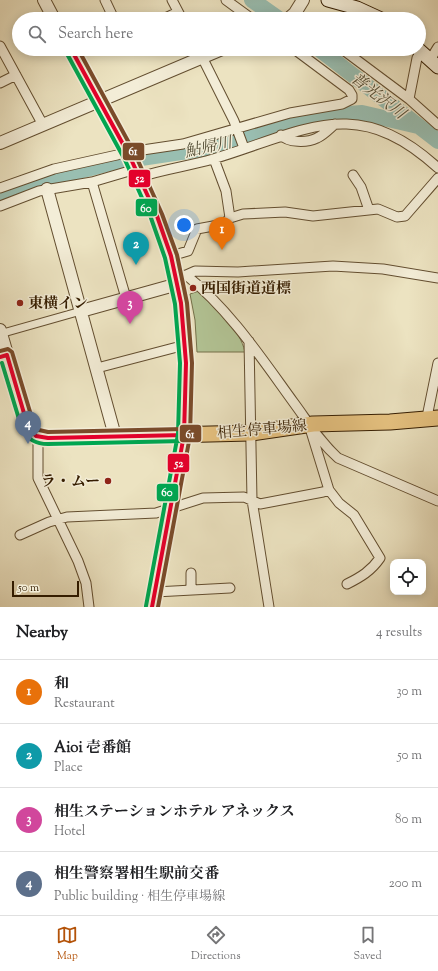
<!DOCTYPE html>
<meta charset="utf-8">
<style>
:root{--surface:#fff;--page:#f6f6f6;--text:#202124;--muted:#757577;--line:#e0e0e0;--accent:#b45309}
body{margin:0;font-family:"Sorts Mill Goudy","Noto Serif JP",serif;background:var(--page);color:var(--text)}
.controls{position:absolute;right:12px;bottom:12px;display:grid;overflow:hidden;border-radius:8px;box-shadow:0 2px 10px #0003}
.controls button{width:36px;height:36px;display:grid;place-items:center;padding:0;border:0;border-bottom:1px solid var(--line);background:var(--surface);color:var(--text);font:20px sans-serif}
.scale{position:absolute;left:12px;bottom:10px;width:67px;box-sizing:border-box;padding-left:4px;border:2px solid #351d00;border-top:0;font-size:11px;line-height:14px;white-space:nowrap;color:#351d00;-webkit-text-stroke:3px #f3edd7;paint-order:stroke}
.you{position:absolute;left:184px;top:225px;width:14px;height:14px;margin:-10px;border:3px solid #fff;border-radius:50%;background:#1a73e8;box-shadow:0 0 0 6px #1a73e833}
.badge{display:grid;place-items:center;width:26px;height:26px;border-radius:50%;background:var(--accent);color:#fff;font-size:13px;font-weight:700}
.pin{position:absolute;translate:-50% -33px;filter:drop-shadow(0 1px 2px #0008)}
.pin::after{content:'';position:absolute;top:21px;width:14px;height:12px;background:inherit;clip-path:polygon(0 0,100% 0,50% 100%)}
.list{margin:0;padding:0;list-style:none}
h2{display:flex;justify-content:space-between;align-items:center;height:52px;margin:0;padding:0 16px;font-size:17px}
h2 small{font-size:13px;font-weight:400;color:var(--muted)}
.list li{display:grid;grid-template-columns:26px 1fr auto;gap:12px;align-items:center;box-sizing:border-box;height:64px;padding:0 16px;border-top:1px solid var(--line)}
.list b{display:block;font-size:15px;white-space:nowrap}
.list p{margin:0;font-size:13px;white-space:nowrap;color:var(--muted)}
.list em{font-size:13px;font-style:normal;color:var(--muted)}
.icon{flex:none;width:22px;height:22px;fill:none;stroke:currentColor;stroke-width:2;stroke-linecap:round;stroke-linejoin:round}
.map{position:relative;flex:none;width:438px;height:607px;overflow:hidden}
.search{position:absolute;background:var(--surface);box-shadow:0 2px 10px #0003;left:12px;right:12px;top:12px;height:44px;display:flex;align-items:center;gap:10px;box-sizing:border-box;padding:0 14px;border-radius:22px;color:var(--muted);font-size:15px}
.sheet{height:308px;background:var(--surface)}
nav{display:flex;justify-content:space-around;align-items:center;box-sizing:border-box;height:56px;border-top:1px solid var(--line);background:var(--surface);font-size:11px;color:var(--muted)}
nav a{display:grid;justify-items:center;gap:2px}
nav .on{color:var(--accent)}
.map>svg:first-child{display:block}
.green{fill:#b3c596;stroke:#74714b}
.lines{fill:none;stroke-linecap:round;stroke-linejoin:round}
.river{stroke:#99beb1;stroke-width:16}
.pedestrian-casing{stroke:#634e30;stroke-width:9}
.minor-casing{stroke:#634e30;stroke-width:11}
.tertiary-casing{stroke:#634e30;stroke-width:14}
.secondary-casing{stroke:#351d00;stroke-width:15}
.primary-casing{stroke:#351d00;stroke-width:17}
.pedestrian{stroke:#f3edd7;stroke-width:7}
.minor{stroke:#f3edd7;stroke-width:9}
.tertiary{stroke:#f3edd7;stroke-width:12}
.secondary{stroke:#f3edd7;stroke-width:13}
.primary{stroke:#e6c280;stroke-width:15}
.bus-1-casing{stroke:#f3edd7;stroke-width:7}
.bus-2-casing{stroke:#f3edd7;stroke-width:7}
.bus-3-casing{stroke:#f3edd7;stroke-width:7}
.bus-1{stroke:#e4002b;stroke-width:4}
.bus-2{stroke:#00a651;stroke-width:4}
.bus-3{stroke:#7a4b2a;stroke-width:4}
.poi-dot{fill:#8f2418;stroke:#f3edd7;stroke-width:1.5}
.labels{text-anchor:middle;stroke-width:3;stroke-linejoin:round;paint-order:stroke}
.poi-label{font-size:15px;font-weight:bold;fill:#351d00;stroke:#f3edd7;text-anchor:start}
.street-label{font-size:15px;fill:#351d00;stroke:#f3edd7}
.water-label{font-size:16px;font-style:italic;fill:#534d35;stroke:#f3edd7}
.line-badge{stroke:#f3edd7;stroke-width:1.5}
.badge-label{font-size:11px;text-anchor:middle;font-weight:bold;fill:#fff}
</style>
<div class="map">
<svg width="438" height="607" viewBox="0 0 438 607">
<rect width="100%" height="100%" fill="#ece3c1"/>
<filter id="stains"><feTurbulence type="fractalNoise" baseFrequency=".005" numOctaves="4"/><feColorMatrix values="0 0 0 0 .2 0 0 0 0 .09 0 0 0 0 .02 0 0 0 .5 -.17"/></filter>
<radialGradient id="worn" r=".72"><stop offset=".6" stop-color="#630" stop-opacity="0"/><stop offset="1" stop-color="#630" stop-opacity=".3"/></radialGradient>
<path class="green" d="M 199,291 C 216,308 240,329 245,352 L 197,352 L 195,320 L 190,294 Z"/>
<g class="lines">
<path class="river" d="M 252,0 L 279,19
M 319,49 L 438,141
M 0,197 L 40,181 L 114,162 L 208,148 L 296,123 L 334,115 L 362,113 L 418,126"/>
<g class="pedestrian-casing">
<path id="pedestrian" d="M 0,334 L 81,311"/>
</g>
<g class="minor-casing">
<path id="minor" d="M 105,0 L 114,19
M 172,0 L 182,19
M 226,0 L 252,19
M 163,19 L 178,12
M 0,46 L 43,125
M 198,49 L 234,121 L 244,148
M 342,49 L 409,99 L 438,125
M 430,60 L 438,47
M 0,83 L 16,75
M 409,99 L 417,58 L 421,52
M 281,135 C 288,143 307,143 317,138 C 324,135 329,129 335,124
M 129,155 L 136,151 L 183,144 L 290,113 L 342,104 L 352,99 L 352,95 L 349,90 L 294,49
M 353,175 L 361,187 L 369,210
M 140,177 C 164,169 189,166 213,159 C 304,132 355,92 438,168
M 92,182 L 126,298
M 0,188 L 54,169 L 117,155 L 127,151
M 0,206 L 39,191 L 92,182 L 136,169
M 230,218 L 243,214 L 285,212 L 313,216 L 378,209 L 397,217 L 405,216 L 438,178
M 171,256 L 188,251 L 197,229 L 224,224 L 230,218 L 226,191 L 214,159
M 186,275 L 195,271 L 238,272 L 333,266 L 383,269 L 438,278
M 176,276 L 186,275 C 230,310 262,359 294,403 C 308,422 320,442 338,458 L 438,501
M 249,341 L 252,500 L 269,607
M 97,368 L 185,345
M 429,419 L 428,412 L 438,363
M 38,436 L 38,478 L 78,561 L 86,583 L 89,607
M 329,490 L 339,503 L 354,515 L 380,558 C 371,571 361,577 347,584
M 20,535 L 49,522 L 67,517 L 156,513 L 203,498 L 244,497 L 260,504 L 323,492 L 329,490 L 309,425
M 191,573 L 191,590
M 155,592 L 230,588"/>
</g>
<g class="tertiary-casing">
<path id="tertiary" d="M 44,0 L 54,19
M 288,19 L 295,13 L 303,0
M 71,49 L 130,157 L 157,216 L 171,256 L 181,303 L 186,363 L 184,435 L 152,607
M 0,143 L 222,49
M 47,189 L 115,436
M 81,311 L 178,284
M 0,330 L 28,427 L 33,435 L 38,436"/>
</g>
<g class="secondary-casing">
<path id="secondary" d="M 328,0 L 357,8 L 381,19
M 418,49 L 438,67"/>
</g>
<g class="primary-casing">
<path id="primary" d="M 38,436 L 48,438 L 251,433 L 313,424 L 390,422 L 438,418"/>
</g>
<use href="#pedestrian" class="pedestrian"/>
<use href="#minor" class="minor"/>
<use href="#tertiary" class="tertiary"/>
<use href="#secondary" class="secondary"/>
<use href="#primary" class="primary"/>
<g class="bus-1-casing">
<path id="bus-1" d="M 71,49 L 130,157 L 157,216 L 171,256 L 181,303 L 186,363 L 184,435 L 152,607
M 0,357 L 7,355 L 28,427 L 36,436 L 48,438 L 184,435"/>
</g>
<g class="bus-2-casing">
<path id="bus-2" d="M 66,52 L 125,160 L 151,218 L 165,258 L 175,304 L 180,363 L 178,434 L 146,606
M 2,363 L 22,429 C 28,440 36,444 48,444 L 184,441"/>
</g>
<g class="bus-3-casing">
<path id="bus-3" d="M 78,49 L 135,154 L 162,214 L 177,255 L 187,303 L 192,363 L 190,436 L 158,607
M 0,351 L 8,349 L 12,352 L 34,425 L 39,430 L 48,432 L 184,429"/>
</g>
<use href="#bus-1" class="bus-1"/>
<use href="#bus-2" class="bus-2"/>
<use href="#bus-3" class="bus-3"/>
</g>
<g class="poi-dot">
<circle cx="193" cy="288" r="4"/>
<circle cx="20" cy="303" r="4"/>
<circle cx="108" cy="481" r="4"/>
</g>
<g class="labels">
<g class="poi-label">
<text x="201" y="293">西国街道道標</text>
<text x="28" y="308">東横イン</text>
<text x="100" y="486" text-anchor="end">ラ・ムー</text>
</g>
<g class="street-label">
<text transform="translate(262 429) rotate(-5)" y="5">相生停車場線</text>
</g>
<g class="water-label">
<text transform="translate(379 95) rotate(38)" y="6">普光沢川</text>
<text transform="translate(208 146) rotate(-12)" y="6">鮎帰川</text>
</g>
</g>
<g class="line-badge">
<rect x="122" y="142" width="23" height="19" rx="4" fill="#7a4b2a"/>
<rect x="128" y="169" width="23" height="19" rx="4" fill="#e4002b"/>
<rect x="135" y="198" width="23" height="19" rx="4" fill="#00a651"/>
<rect x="179" y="424" width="23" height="19" rx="4" fill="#7a4b2a"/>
<rect x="167" y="453" width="23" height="20" rx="4" fill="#e4002b"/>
<rect x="156" y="483" width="23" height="19" rx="4" fill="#00a651"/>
</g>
<g class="badge-label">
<text x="133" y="155">61</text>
<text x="140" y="182">52</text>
<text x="146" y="212">60</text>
<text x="190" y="438">61</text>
<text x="179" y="467">52</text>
<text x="167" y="496">60</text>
</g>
<rect width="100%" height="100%" filter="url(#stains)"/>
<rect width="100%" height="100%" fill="url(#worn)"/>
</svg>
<div class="controls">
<button><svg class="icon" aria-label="locate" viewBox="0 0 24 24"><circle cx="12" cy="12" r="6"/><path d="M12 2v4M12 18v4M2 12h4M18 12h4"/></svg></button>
</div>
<div class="scale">50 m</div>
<div class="you"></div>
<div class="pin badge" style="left:222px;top:250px;background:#e8710a">1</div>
<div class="pin badge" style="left:136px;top:265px;background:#0f9aa8">2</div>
<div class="pin badge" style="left:130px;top:324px;background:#d1479c">3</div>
<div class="pin badge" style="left:28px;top:444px;background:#5c6f8a">4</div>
<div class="search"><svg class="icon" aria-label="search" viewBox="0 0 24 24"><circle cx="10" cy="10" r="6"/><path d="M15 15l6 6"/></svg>Search here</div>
</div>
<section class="sheet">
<h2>Nearby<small>4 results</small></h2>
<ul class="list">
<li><span class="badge" style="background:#e8710a">1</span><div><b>和</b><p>Restaurant</p></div><em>30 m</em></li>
<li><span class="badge" style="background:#0f9aa8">2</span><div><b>Aioi 壱番館</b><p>Place</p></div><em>50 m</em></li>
<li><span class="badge" style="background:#d1479c">3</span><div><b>相生ステーションホテル アネックス</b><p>Hotel</p></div><em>80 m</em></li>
<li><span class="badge" style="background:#5c6f8a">4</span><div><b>相生警察署相生駅前交番</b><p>Public building · 相生停車場線</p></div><em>200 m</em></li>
</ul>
</section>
<nav>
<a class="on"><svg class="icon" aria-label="map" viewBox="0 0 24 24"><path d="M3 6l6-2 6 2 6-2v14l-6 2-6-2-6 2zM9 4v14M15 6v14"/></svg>Map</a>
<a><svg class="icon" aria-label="directions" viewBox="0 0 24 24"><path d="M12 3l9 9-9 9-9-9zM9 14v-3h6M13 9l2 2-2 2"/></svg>Directions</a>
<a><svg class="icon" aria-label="saved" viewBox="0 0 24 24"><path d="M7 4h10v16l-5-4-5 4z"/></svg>Saved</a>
</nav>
